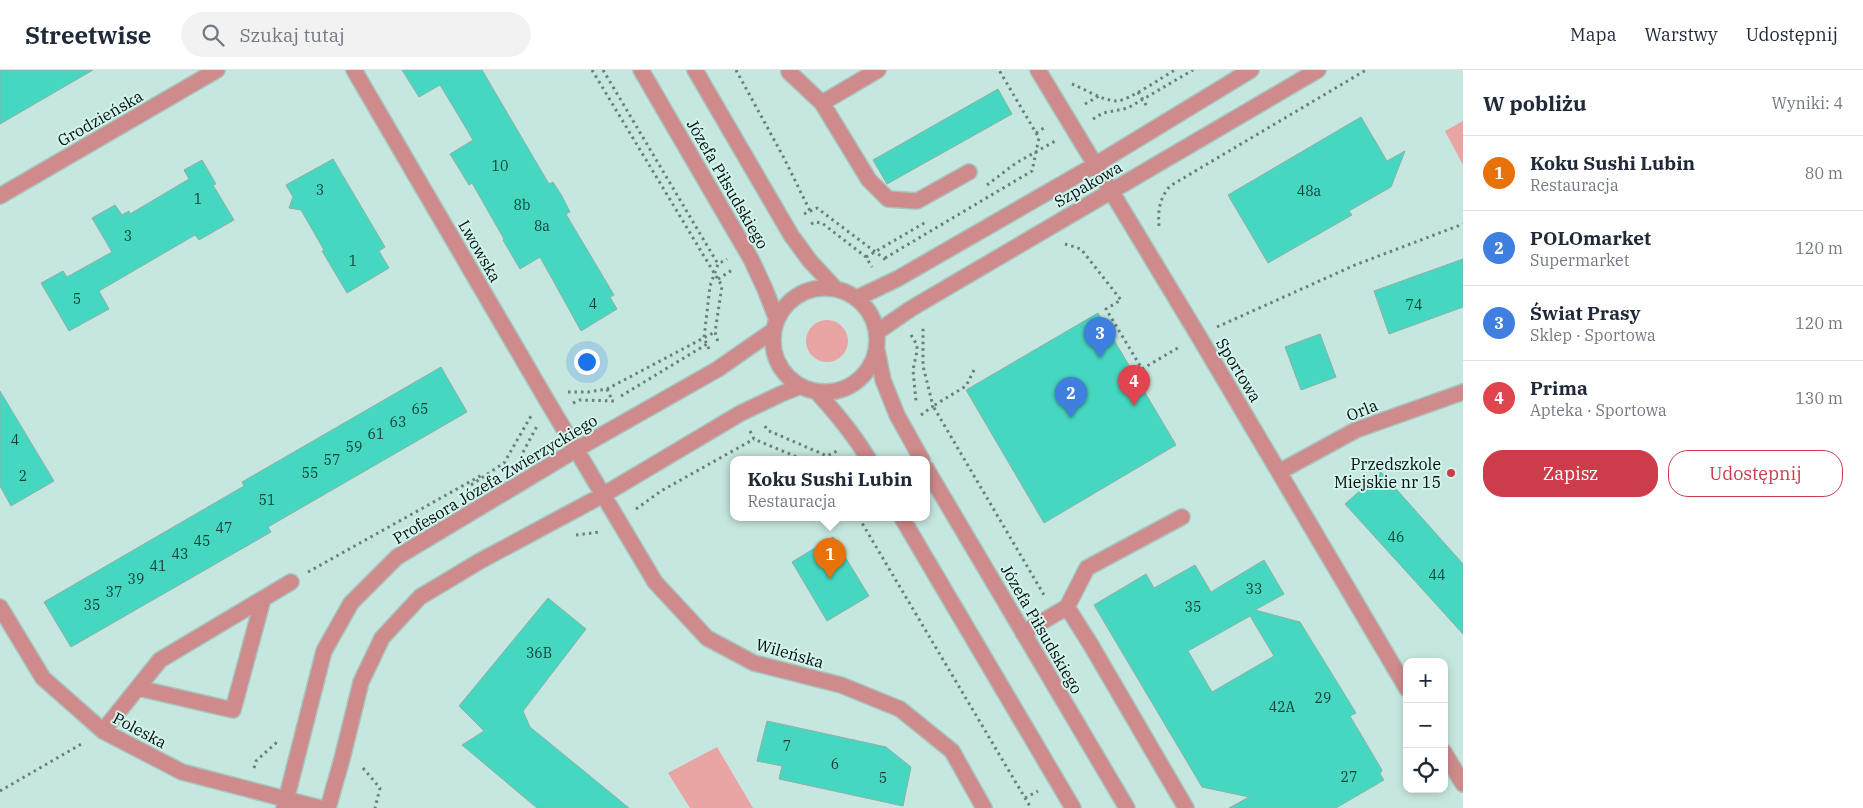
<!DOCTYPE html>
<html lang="pl">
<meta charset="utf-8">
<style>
:root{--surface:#fff;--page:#f2f2f3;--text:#1f2937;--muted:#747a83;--line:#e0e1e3;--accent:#cc3c4b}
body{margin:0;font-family:"IBM Plex Serif",serif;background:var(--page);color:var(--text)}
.controls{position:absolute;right:15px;bottom:15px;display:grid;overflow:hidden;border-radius:10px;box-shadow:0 2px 8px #0003}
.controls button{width:45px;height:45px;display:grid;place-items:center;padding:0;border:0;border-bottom:1px solid var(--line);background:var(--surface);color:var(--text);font:25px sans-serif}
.you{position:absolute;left:586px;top:291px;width:18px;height:18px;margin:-12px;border:4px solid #fff;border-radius:50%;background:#1a73e8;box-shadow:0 0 0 8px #1a73e833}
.badge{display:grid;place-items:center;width:32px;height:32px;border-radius:50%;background:var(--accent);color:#fff;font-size:16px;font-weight:700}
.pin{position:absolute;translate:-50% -41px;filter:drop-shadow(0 1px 2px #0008)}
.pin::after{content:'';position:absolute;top:26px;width:18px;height:15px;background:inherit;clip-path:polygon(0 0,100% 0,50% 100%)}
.popup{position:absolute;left:730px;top:386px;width:200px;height:65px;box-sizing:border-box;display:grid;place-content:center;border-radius:10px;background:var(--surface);filter:drop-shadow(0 1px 4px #0005);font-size:16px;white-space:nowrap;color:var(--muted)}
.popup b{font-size:19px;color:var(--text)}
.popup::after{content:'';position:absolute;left:50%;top:100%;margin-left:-10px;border:10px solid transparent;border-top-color:var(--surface)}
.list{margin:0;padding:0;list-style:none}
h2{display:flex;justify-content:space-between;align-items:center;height:65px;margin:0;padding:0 20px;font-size:21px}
h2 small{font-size:16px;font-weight:400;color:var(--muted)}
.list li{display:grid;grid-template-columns:32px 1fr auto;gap:15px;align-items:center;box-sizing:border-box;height:75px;padding:0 20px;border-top:1px solid var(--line)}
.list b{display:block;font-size:19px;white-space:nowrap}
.list p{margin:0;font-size:16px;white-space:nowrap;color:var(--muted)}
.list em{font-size:16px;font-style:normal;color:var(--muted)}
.actions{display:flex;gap:10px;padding:15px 20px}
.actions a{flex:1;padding:11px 0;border:1px solid var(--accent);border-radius:20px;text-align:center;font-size:18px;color:var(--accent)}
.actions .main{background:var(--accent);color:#fff}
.icon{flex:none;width:28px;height:28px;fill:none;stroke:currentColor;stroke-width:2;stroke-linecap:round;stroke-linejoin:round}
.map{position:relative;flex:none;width:1463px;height:738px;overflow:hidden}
header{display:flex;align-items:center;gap:30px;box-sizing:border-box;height:70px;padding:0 25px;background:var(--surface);border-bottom:1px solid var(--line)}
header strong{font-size:24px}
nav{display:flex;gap:28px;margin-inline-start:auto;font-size:18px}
.search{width:350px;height:45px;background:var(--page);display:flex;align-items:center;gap:12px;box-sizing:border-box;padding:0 18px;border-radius:28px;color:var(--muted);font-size:19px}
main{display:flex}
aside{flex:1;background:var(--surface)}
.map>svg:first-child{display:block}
.green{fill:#e9a4a4}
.building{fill:#46d7c0;stroke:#8fafa8;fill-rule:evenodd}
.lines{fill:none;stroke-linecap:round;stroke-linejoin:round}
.minor-casing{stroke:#a7c4bd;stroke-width:18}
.path{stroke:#6a807b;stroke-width:3;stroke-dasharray:2.5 4;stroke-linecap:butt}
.minor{stroke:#cf8a8b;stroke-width:15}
.poi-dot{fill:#cc3c4b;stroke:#d3f4ed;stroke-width:2}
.labels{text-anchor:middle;stroke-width:4;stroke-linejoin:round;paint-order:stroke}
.number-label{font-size:14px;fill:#144039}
.street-label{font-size:16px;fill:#040e0c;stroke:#d3f4ed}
.poi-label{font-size:16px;fill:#040e0c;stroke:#d3f4ed;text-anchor:end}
</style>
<header>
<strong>Streetwise</strong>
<div class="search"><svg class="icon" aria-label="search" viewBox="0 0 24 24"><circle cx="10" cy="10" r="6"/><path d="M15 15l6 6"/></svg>Szukaj tutaj</div>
<nav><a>Mapa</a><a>Warstwy</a><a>Udostępnij</a></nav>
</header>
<main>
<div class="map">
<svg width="1463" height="738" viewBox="0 0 1463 738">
<rect width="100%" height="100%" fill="#c6e7df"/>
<path class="green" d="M 1463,51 L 1463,95 L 1445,61 Z
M806 271a21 21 0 1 1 42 0a21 21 0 1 1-42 0Z
M 717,677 L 753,738 L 690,738 L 668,703 Z"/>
<path class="building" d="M 0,0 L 93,0 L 0,54 Z
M 402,0 L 482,0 L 549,114 L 553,112 L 562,126 L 570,142 L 566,144 L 570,151 L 614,225 L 610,227 L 617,239 L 581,261 L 540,187 L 520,199 L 503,170 L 504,169 L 472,113 L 469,115 L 450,84 L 473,70 L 457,43 L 440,15 L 419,27 Z
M 998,19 L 1012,44 L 887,114 L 873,90 Z
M 1361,47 L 1387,91 L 1405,81 L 1391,117 L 1349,141 L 1352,145 L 1268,193 L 1228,125 Z
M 333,89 L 385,177 L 379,181 L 389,198 L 347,223 L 322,181 L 324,180 L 301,140 L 289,138 L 293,127 L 286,115 Z
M 202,90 L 216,114 L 213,115 L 234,150 L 199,170 L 195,165 L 99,221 L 109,239 L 69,261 L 41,213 L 63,201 L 67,207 L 112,182 L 92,148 L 115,135 L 122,145 L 129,141 L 130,144 L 189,109 L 184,100 Z
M 1463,189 L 1463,237 L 1389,264 L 1374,221 Z
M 1098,243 L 1176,375 L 1044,453 L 966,320 Z
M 1320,264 L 1336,307 L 1301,320 L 1285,277 Z
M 441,297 L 467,342 L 268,457 L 271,462 L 71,577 L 44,532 L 244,416 L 242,412 Z
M 0,321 L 54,411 L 11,436 L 0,416 Z
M 1381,402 L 1463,494 L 1463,564 L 1345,434 Z
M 833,467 L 869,526 L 827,551 L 792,492 Z
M 1264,490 L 1284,524 L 1255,540 L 1300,552 L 1356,643 L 1350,646 L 1382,700 L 1380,704 L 1384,710 L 1336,738 L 1229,738 L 1249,727 L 1202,717 L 1094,535 L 1146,504 L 1154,518 L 1195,495 L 1211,522 ZM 1250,546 L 1274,586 L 1212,622 L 1188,581 Z
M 548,528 L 586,559 L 523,641 L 530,657 L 629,738 L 537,738 L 462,675 L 484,661 L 459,636 Z
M 767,651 L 886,677 L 911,697 L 903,736 L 779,709 L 782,696 L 757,691 Z"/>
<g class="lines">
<g class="minor-casing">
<path id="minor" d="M 354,0 L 546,329 L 655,512 L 707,568 L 754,593 L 841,615 L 900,639 L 952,681 L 984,738
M 641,0 L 751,189 L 765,219 L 777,250
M 695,0 L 791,165 L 810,191 L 836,219
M 1038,0 L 1198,265 L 1407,619
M 789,2 L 822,33 L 878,0
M 822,33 L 869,110 L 888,129 L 917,131 L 969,102
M 0,126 L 217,0
M773 270a52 52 0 1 1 104 0a52 52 0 1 1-104 0Z
M 857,228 L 897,209 L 1095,95 L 1251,0
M 877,262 L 912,238 L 1318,0
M 877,280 L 883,310 L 897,345 L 922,390
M 816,321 C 836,343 854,364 869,390
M 926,398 L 1127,738
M 1279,402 L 1356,360 L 1463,322
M 902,448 L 1073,738
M 0,537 L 43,608 L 103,661 L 182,702 L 320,738
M 1067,537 L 1091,575 L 1186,738
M 1023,563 L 1067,537 L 1087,498 L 1182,447
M 138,618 L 233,640 L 263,529
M 103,661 L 160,590 L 291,512
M 1444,682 L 1463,714
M 284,738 L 324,581 L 351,533 L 397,487 L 577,379 L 718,299 L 774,260
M 328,738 L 342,689 L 361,612 L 382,568 L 420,527 L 480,491 L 603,425 L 741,343 L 781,324 L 801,316"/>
</g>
<path class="path" d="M 592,0 L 722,216 L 715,262 L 718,272
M 603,0 L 718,194
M 736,0 L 784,88 L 810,141
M 1072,14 C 1085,19 1101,30 1116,31 C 1129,31 1162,7 1175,0
M 1138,22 L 1148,38
M 1085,34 L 1099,26
M 1093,49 L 1103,43 L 1128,38 L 1193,0
M 1036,63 L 1047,56
M 987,115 L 1016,93 L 1057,70
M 804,144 L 817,138 L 886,190
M 811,154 L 815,152 L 822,153 L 866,187 L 872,197
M 1159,156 C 1158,141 1159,129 1170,116 L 1366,0
M 1065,174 L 1081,179 L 1121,230 L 1106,239 L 1142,299 L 1181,276
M 866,187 L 926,152
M 885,188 L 1032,101 L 1039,68 L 999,0
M 718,209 L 732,200
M 1217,257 L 1355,195 L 1463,154
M 911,265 L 917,275 L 917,281 L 913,300 L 916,331
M 709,279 L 704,268 L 710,216 L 718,194 L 727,189
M 974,300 L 966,316 L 933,336 L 1044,525
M 607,319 L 613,332
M 568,322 L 588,322 L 607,319 L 715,262
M 621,326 L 707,274
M 573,333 L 580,330 L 614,331
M 921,345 L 933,336 L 923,296 L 923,256
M 765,356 L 767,360 L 827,386 L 837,381
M 750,361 L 754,369 L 804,390
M 520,388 L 537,356
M 471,415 L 504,393 L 531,346
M 636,439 L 661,421 L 754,369
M 859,448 L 1031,738
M 576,465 L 600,462
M 308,502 L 482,405
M 254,698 L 256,691 L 277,672
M 363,698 L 380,718 L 375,738
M 0,721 L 83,673
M 1025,728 L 1038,721"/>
<use href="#minor" class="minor"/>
</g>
<circle class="poi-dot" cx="1451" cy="403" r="5"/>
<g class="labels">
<g class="number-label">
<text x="500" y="101">10</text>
<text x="320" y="125">3</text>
<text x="1309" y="126">48a</text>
<text x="198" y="134">1</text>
<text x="522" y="140">8b</text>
<text x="542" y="161">8a</text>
<text x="128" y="171">3</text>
<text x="353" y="196">1</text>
<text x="77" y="234">5</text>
<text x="593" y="239">4</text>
<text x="1414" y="240">74</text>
<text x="420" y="344">65</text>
<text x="398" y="357">63</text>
<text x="376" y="369">61</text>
<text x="15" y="375">4</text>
<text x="354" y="382">59</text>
<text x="332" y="395">57</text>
<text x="310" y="408">55</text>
<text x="23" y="411">2</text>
<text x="267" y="435">51</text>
<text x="224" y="463">47</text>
<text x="1396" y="472">46</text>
<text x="202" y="476">45</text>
<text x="180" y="489">43</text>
<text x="158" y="501">41</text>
<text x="1437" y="510">44</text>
<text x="136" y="514">39</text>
<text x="1254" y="524">33</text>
<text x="114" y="527">37</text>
<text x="92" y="540">35</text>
<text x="1193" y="542">35</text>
<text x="539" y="588">36B</text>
<text x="1323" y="633">29</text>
<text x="1282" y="642">42A</text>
<text x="787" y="681">7</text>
<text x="835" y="699">6</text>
<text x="1349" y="712">27</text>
<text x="883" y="713">5</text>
</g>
<g class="street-label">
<text transform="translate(100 48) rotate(-30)" y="6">Grodzieńska</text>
<text transform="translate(728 114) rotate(60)" y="6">Józefa Piłsudskiego</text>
<text transform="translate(1088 114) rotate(-30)" y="6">Szpakowa</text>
<text transform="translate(480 181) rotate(60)" y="6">Lwowska</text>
<text transform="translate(1239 300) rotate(59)" y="6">Sportowa</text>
<text transform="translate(1362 340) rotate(-22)" y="6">Orla</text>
<text transform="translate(495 409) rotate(-31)" y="6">Profesora Józefa Zwierzyckiego</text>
<text transform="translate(1042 559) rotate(60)" y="6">Józefa Piłsudskiego</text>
<text transform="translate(790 583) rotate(16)" y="6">Wileńska</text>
<text transform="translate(140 660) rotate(28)" y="6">Poleska</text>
</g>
<g class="poi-label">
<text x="1441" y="400">Przedszkole<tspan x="1441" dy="18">Miejskie nr 15</tspan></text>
</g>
</g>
</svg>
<div class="controls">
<button>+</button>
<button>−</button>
<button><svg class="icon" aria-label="locate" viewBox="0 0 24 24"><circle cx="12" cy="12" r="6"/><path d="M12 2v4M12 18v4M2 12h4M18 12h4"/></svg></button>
</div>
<div class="you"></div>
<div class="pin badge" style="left:830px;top:509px;background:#e8710a">1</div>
<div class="popup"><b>Koku Sushi Lubin</b>Restauracja</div>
<div class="pin badge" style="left:1071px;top:348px;background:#3f7fe0">2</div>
<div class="pin badge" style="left:1100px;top:288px;background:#3f7fe0">3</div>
<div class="pin badge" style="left:1134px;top:336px;background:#e0444e">4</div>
</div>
<aside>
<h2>W pobliżu<small>Wyniki: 4</small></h2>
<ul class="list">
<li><span class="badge" style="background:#e8710a">1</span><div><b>Koku Sushi Lubin</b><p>Restauracja</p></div><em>80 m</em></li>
<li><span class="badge" style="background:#3f7fe0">2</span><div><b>POLOmarket</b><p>Supermarket</p></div><em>120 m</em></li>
<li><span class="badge" style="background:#3f7fe0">3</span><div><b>Świat Prasy</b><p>Sklep · Sportowa</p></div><em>120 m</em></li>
<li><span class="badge" style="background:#e0444e">4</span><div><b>Prima</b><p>Apteka · Sportowa</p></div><em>130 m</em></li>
</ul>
<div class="actions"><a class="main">Zapisz</a><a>Udostępnij</a></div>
</aside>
</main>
